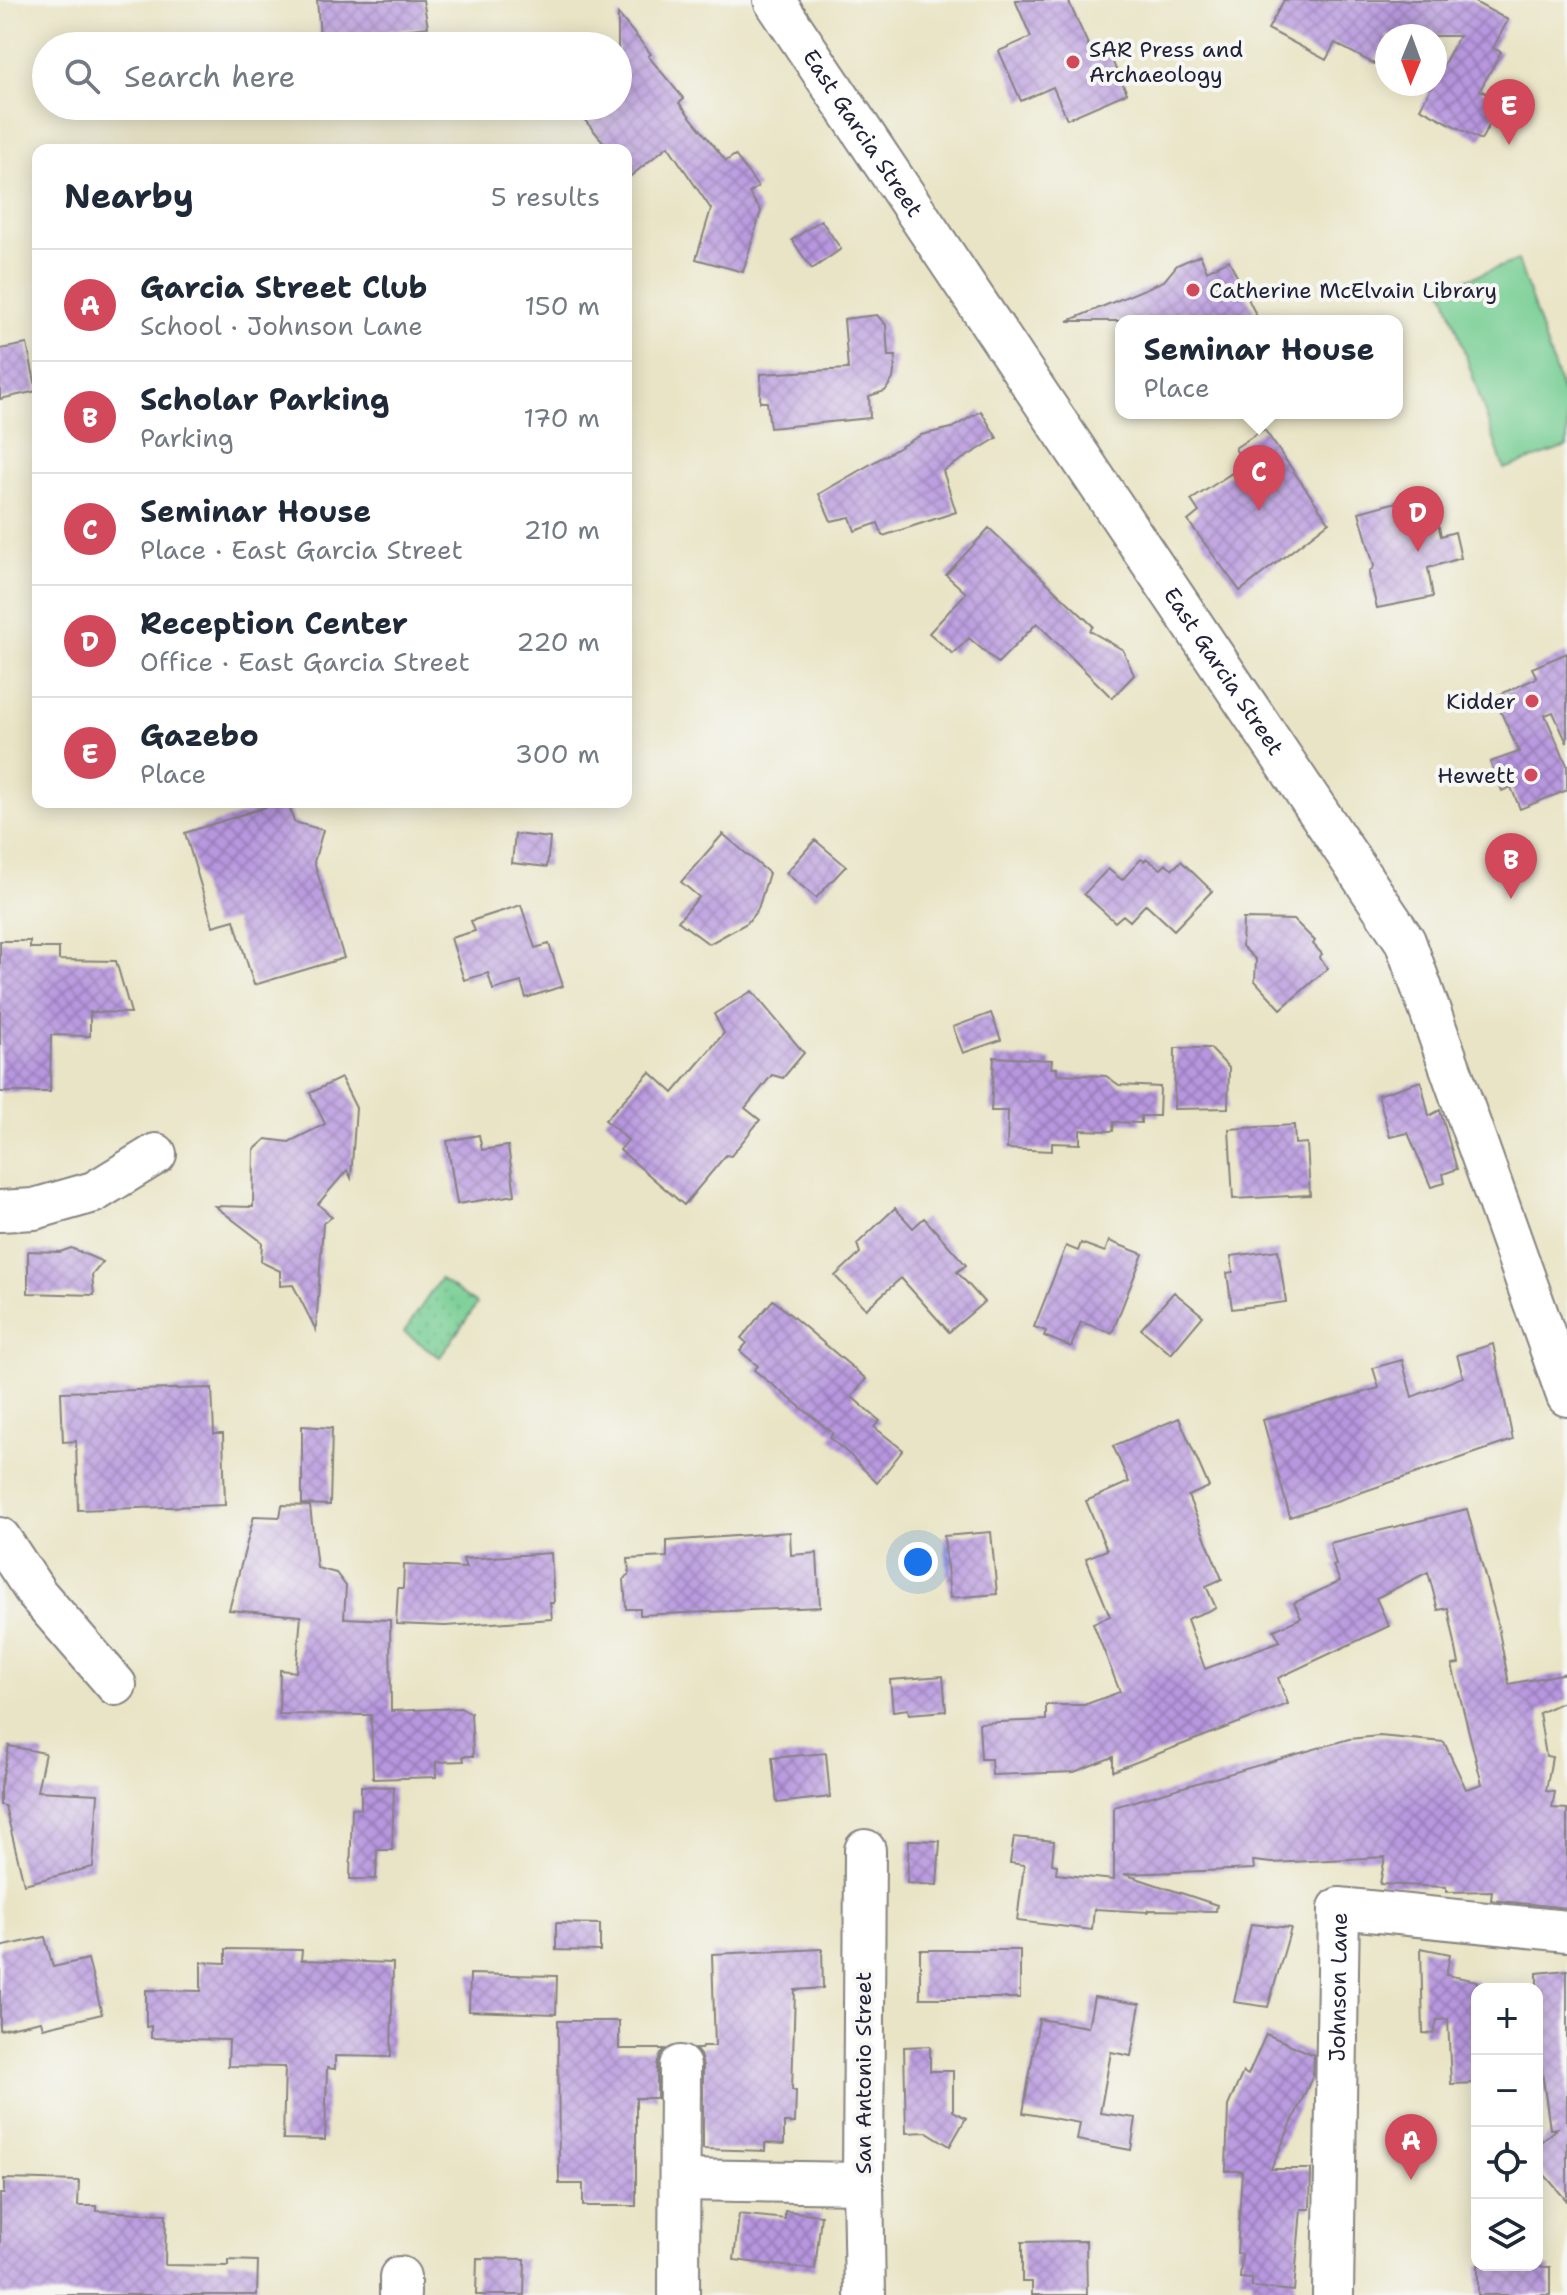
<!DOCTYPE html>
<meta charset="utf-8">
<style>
:root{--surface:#fff;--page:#f6f6f7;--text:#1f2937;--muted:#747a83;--line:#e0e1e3;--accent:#d1495b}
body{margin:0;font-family:"Shantell Sans",sans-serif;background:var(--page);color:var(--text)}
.controls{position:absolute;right:24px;bottom:24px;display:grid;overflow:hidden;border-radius:16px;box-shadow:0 4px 20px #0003}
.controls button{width:72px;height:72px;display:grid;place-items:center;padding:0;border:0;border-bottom:2px solid var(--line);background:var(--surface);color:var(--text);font:40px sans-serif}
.compass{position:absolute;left:1375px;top:24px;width:72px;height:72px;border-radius:50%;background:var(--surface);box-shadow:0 4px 20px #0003;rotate:181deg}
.you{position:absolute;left:918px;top:1562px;width:28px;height:28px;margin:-20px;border:6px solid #fff;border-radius:50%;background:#1a73e8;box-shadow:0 0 0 12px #1a73e833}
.badge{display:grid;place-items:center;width:52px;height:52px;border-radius:50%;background:var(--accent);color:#fff;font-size:26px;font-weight:700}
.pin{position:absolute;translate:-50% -66px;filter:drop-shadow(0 2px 4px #0008)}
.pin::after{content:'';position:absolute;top:42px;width:28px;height:24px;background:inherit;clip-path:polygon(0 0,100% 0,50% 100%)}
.popup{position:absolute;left:1115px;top:315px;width:288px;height:104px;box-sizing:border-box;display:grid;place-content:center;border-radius:16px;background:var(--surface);filter:drop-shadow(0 2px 6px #0005);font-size:26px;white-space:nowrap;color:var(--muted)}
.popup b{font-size:30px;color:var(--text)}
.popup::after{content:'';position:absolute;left:50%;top:100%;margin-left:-16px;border:16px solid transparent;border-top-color:var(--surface)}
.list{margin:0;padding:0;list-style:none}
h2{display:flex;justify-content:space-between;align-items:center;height:104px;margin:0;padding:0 32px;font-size:34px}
h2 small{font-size:26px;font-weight:400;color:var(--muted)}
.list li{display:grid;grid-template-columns:52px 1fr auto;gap:24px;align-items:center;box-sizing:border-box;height:112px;padding:0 32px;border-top:2px solid var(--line)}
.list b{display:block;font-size:30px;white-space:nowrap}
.list p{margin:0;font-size:26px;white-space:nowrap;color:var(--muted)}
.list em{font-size:26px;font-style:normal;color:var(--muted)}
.icon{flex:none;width:44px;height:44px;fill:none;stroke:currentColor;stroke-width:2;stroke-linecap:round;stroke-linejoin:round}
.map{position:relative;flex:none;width:1567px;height:2295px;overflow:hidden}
.search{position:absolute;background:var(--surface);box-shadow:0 4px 20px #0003;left:32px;top:32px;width:600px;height:88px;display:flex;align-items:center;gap:20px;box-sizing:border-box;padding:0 28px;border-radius:44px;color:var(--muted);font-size:30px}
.panel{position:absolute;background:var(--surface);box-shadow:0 4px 20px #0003;left:32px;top:144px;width:600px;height:664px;border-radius:16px}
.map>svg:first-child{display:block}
.green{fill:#75cd92;stroke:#4c7866;stroke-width:2}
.garden{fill:url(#garden-dots);stroke:#4c7866;stroke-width:2}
.building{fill:url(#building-cross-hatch)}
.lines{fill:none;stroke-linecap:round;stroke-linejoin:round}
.minor-casing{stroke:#868380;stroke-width:44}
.minor{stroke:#fff;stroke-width:40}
.poi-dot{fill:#d1495b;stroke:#f6f6f2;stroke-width:3}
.labels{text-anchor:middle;stroke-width:8;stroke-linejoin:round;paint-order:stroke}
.poi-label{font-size:22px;fill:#22223b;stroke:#f6f6f2;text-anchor:start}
.street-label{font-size:22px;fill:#22223b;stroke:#f6f6f2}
</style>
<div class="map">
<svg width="1567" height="2295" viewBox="0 0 1567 2295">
<defs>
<pattern id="garden-dots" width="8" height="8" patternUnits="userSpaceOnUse" patternTransform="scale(2)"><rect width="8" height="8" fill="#75cd92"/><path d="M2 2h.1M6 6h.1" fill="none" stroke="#65b07f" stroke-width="1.8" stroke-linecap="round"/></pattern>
<pattern id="building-cross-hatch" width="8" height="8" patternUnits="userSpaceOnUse" patternTransform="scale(2)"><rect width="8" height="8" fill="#b897df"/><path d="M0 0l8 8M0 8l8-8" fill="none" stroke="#957bb6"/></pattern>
</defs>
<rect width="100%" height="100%" fill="#f6f6f2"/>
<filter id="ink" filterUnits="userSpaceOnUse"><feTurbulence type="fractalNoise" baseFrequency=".0125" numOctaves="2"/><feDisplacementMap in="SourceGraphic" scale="16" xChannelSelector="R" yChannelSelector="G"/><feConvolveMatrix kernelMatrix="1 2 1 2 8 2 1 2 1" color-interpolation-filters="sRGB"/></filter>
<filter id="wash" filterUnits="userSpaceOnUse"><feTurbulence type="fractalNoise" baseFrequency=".006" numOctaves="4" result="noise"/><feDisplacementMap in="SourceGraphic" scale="32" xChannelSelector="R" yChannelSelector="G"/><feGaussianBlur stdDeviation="1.8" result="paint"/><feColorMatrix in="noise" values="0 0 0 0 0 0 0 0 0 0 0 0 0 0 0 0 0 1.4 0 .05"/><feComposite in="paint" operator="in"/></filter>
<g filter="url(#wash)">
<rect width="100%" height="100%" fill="#e9e4c5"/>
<path class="green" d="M 1518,260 L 1567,406 L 1567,447 L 1504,469 L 1443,288 Z"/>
<path class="garden" d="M 440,1279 L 477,1304 L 440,1357 L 404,1332 Z"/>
<g id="blocks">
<path class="building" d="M 317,0 L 423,0 L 428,27 L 385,32 L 387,46 L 340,46 L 320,36 Z
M 1015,0 L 1068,0 L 1090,49 L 1096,47 L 1101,58 L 1109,54 L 1127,93 L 1067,119 L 1053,87 L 1021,101 L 999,51 L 1031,37 Z
M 1284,0 L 1471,0 L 1508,20 L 1493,48 L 1501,52 L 1480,90 L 1502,102 L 1481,140 L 1420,108 L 1459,36 L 1387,36 L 1387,40 L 1374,64 L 1335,43 L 1326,60 L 1268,29 Z
M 618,14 L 651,54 L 648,56 L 684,99 L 679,103 L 726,161 L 735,155 L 758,187 L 749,193 L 761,211 L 743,272 L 696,259 L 711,209 L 668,146 L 626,180 L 626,150 L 610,150 L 573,106 L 618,106 Z
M 821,220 L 841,249 L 812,269 L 792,240 Z
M 1200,255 L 1207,271 L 1229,260 L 1259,321 L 1068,321 L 1164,281 L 1177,265 Z
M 877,315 L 886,325 L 888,356 L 896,356 L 893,379 L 885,391 L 869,396 L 870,418 L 770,428 L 767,402 L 760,402 L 761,374 L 848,369 L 844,319 Z
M 27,344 L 37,391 L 0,399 L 0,349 Z
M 981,411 L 997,438 L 943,471 L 956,512 L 883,536 L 878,523 L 855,531 L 850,517 L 831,521 L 819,494 L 921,435 L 952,428 Z
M 1264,429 L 1329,522 L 1240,591 L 1188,521 L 1199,512 L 1191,500 L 1244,465 L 1235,448 Z
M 1431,493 L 1441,536 L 1455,532 L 1461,558 L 1428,568 L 1433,597 L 1377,608 L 1370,580 L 1369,573 L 1374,566 L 1359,512 Z
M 989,528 L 1093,626 L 1090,631 L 1123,650 L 1134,675 L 1112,698 L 1037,623 L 998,663 L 969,638 L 953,654 L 929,633 L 966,593 L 946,575 Z
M 1567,653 L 1567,743 L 1553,712 L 1545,715 L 1567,765 L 1567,790 L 1520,809 L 1511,787 L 1502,791 L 1490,762 L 1519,752 L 1494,697 L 1537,678 L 1532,668 Z
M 281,802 L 288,802 L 294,822 L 323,830 L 314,862 L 344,958 L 254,985 L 234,920 L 213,926 L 185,833 Z
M 515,834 L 550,838 L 547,867 L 512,863 Z
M 723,834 L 769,873 L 758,909 L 747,923 L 709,944 L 678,921 L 699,897 L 681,882 Z
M 815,840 L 846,866 L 816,898 L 786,873 Z
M 1141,859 L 1144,861 L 1147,859 L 1161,869 L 1166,864 L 1173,869 L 1181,861 L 1212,891 L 1174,930 L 1146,904 L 1130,921 L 1123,915 L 1115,922 L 1084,894 L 1108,869 L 1122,880 Z
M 521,905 L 535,948 L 549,944 L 563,986 L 526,998 L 521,982 L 493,990 L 488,973 L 464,980 L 451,938 L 475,931 L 471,921 Z
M 1243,919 L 1294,920 L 1315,941 L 1313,944 L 1322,954 L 1319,958 L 1328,968 L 1281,1009 L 1255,981 L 1256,960 L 1242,946 Z
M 0,941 L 30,941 L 30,948 L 59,948 L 59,960 L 116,961 L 131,1013 L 90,1012 L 90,1036 L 51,1035 L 50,1092 L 0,1092 Z
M 752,991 L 804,1053 L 783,1078 L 772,1075 L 745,1108 L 760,1120 L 731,1156 L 726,1155 L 684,1205 L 620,1150 L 628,1140 L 605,1120 L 650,1072 L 673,1093 L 724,1033 L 714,1014 Z
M 991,1013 L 1001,1040 L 963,1053 L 953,1027 Z
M 1175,1048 L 1210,1048 L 1229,1068 L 1228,1108 L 1174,1109 Z
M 994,1057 L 1052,1060 L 1051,1068 L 1057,1068 L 1057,1074 L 1106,1076 L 1119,1085 L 1160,1087 L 1159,1116 L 1141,1116 L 1141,1123 L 1114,1122 L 1113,1131 L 1080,1130 L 1080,1144 L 1052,1143 L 1052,1151 L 1007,1149 L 1008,1111 L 991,1111 Z
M 341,1078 L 356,1108 L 351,1178 L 347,1170 L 318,1204 L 332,1217 L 323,1223 L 316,1330 L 293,1285 L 280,1286 L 280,1271 L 261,1262 L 262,1242 L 215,1206 L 253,1207 L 254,1150 L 266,1139 L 289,1142 L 325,1124 L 310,1093 Z
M 1421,1081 L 1429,1116 L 1440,1110 L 1457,1169 L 1443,1174 L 1445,1183 L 1431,1187 L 1408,1133 L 1390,1137 L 1378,1095 Z
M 1294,1125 L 1295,1144 L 1307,1143 L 1310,1195 L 1233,1199 L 1229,1129 Z
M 479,1135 L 482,1150 L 508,1146 L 515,1195 L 457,1204 L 447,1141 Z
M 895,1208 L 913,1228 L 924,1218 L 966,1265 L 957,1272 L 984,1302 L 949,1332 L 901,1278 L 866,1309 L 835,1276 L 860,1253 L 857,1244 Z
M 1109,1241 L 1143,1254 L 1112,1333 L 1081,1322 L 1071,1347 L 1044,1336 L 1046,1331 L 1034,1327 L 1066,1246 L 1078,1251 L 1081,1243 L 1105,1252 Z
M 71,1248 L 103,1262 L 92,1275 L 94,1295 L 28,1293 L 28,1251 L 60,1252 Z
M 1278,1250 L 1286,1302 L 1232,1309 L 1227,1273 L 1233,1272 L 1231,1256 Z
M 1174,1292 L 1203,1316 L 1171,1354 L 1141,1329 Z
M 773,1300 L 866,1379 L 852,1397 L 880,1421 L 874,1427 L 903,1450 L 877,1483 L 850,1455 L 830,1438 L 833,1433 L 754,1370 L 758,1366 L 740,1351 L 747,1343 L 741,1338 Z
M 1493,1344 L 1513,1440 L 1290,1517 L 1263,1420 L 1379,1388 L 1373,1368 L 1402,1360 L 1412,1397 L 1463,1377 L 1457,1355 Z
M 212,1388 L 214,1434 L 223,1434 L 225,1505 L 78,1510 L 76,1441 L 63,1442 L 61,1392 Z
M 1179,1418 L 1209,1487 L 1188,1496 L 1222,1579 L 1206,1586 L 1216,1608 L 1187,1619 L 1205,1669 L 1280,1641 L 1274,1630 L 1301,1618 L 1294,1603 L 1340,1581 L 1333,1566 L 1336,1565 L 1330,1543 L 1467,1509 L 1497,1621 L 1509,1684 L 1567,1673 L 1567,1700 L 1539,1713 L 1546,1756 L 1552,1757 L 1546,1791 L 1555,1792 L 1552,1808 L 1567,1809 L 1567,1908 L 1491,1900 L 1492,1891 L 1446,1892 L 1446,1887 L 1380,1884 L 1385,1857 L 1272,1863 L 1253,1861 L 1254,1869 L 1124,1874 L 1217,1905 L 1216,1911 L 1148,1910 L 1148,1912 L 1094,1909 L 1092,1930 L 1017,1921 L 1024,1865 L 1010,1863 L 1014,1837 L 1054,1841 L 1052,1864 L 1057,1865 L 1056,1874 L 1114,1880 L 1114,1807 L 1349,1739 L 1379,1736 L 1444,1742 L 1466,1789 L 1482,1784 L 1452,1665 L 1459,1664 L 1448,1608 L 1438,1610 L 1428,1572 L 1376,1598 L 1389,1626 L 1278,1678 L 1288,1704 L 1113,1771 L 1113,1757 L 1074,1772 L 992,1775 L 991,1759 L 981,1759 L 979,1723 L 1046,1720 L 1046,1705 L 1084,1705 L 1120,1692 L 1093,1623 L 1110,1616 L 1086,1558 L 1107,1550 L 1086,1501 L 1129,1482 L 1113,1446 Z
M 302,1426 L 332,1428 L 330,1505 L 302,1504 Z
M 282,1505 L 310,1506 L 317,1568 L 336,1573 L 346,1586 L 344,1618 L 390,1620 L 391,1711 L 461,1708 L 471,1713 L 473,1756 L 463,1756 L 464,1761 L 436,1762 L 436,1777 L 373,1779 L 371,1715 L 279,1714 L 280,1670 L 296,1672 L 301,1616 L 229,1610 L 254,1516 L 280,1517 Z
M 790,1532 L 791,1555 L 817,1553 L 820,1607 L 640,1615 L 640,1609 L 626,1609 L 624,1579 L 629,1574 L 628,1559 L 667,1557 L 667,1541 Z
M 991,1532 L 997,1594 L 950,1598 L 944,1536 Z
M 551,1553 L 554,1603 L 550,1603 L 552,1619 L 445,1626 L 396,1624 L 398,1588 L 403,1588 L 404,1565 L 466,1568 L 463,1559 Z
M 943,1676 L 946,1711 L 909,1714 L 908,1709 L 893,1711 L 890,1680 Z
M 9,1746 L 45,1753 L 37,1791 L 98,1794 L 93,1867 L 24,1884 L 5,1806 L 0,1805 L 0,1788 Z
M 826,1753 L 830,1797 L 777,1803 L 772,1758 Z
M 361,1786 L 394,1787 L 392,1850 L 377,1850 L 376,1879 L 350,1879 L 352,1808 L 361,1809 Z
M 909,1840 L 940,1841 L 937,1885 L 907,1883 Z
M 556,1923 L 600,1924 L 600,1951 L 556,1950 Z
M 1251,1924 L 1291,1928 L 1268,2007 L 1234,2002 Z
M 45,1937 L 53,1967 L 88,1959 L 102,2014 L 43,2028 L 41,2021 L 0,2030 L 0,1947 Z
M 1421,1948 L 1450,1954 L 1446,1975 L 1477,1981 L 1477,2083 L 1451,2084 L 1448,2019 L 1437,2020 L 1434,2034 L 1423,2033 Z
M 226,1949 L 302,1950 L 301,1960 L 393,1963 L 391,2057 L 335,2056 L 335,2069 L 327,2068 L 325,2140 L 283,2139 L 285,2067 L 228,2066 L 229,2040 L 151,2038 L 151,2026 L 146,2027 L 146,1990 L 201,1991 L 201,1962 L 226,1963 Z
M 822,1949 L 823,1988 L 795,1990 L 792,2090 L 796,2091 L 795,2123 L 784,2123 L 784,2144 L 765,2143 L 765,2151 L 703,2149 L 703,2066 L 700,2055 L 695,2049 L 701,2049 L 702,2046 L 715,2046 L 712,1954 Z
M 920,1950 L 1020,1950 L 1020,1998 L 920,1998 Z
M 1567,1970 L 1567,2201 L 1537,2166 L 1537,2145 L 1557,2128 L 1550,2129 L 1537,2036 L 1537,1973 Z
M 470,1974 L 557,1976 L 556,2014 L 469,2011 Z
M 1094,1997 L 1140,2004 L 1131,2056 L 1111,2052 L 1100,2113 L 1136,2118 L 1131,2150 L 1077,2140 L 1080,2123 L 1023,2113 L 1039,2019 L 1088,2027 Z
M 558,2021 L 619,2021 L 619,2049 L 665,2049 L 660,2055 L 657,2065 L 657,2098 L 636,2098 L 636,2206 L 583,2206 L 583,2184 L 559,2184 Z
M 1266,2034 L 1314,2055 L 1313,2075 L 1271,2169 L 1311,2169 L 1310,2209 L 1301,2209 L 1294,2291 L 1252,2287 L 1252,2279 L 1240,2278 L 1242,2254 L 1237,2254 L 1242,2171 L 1226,2171 L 1228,2106 L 1243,2072 L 1248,2075 Z
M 930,2046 L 930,2071 L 953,2071 L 953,2111 L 966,2118 L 950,2146 L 927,2132 L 906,2133 L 904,2047 Z
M 4,2179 L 79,2181 L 78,2206 L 97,2206 L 97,2211 L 166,2214 L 165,2265 L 228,2266 L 228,2260 L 258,2261 L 257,2295 L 0,2295 L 0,2194 L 4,2194 Z
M 785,2211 L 821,2215 L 815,2270 L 734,2260 L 739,2214 L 785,2219 Z
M 1086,2241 L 1087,2295 L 1032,2295 L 1032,2282 L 1022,2282 L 1022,2242 Z
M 477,2258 L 525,2259 L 524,2295 L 476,2295 Z
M 1478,2265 L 1550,2267 L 1550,2295 L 1478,2295 Z"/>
</g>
</g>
<g filter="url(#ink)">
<use href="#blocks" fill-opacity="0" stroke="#868380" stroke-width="2"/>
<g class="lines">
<g class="minor-casing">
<g id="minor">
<path id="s1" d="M 774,0 L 1405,941 L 1567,1396"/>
<path d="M 0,1211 L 34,1209 L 94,1192 L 156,1154"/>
<path d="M 0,1538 L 37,1594 L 116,1685"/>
<path d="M 865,1850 L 863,2183 L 865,2295"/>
<path d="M 680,2180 L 863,2183"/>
<path d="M 400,2295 L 400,2277"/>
<path d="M 679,2295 L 680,2066"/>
<path id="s2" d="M 1333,2295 L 1339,1908 L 1567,1931"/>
</g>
</g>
<use href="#minor" class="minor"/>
</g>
</g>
<g class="poi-dot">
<circle cx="1073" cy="62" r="8"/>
<circle cx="1193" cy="290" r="8"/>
<circle cx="1532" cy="701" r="8"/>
<circle cx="1531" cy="775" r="8"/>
</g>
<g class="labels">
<g class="poi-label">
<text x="1089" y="57">SAR Press and<tspan x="1089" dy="25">Archaeology</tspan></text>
<text x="1209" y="298">Catherine McElvain Library</text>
<text x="1516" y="709" text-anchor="end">Kidder</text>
<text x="1515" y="783" text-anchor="end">Hewett</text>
</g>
<g class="street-label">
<text dy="8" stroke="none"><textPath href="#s1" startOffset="160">East Garcia Street</textPath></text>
<text dy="8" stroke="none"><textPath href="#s1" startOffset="808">East Garcia Street</textPath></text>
<text dy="8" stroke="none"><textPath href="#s2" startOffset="308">Johnson Lane</textPath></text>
<text transform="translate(863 2073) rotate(-90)" y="8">San Antonio Street</text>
</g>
</g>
</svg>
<div class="controls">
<button>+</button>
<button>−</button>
<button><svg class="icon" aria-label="locate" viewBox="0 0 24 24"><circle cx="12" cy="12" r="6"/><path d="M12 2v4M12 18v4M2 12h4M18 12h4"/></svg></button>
<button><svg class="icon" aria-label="layers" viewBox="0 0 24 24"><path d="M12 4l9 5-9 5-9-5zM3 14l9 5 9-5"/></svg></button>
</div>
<svg class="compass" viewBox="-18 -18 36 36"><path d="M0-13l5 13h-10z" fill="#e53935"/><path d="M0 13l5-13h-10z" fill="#747a83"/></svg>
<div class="you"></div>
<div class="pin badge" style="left:1411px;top:2180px">A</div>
<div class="pin badge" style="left:1511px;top:899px">B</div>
<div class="pin badge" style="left:1259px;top:511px">C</div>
<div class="popup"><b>Seminar House</b>Place</div>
<div class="pin badge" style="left:1418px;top:552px">D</div>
<div class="pin badge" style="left:1509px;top:145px">E</div>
<div class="search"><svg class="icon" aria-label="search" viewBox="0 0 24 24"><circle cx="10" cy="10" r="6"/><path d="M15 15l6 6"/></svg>Search here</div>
<section class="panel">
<h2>Nearby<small>5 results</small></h2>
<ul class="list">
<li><span class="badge">A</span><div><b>Garcia Street Club</b><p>School · Johnson Lane</p></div><em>150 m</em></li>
<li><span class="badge">B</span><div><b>Scholar Parking</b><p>Parking</p></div><em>170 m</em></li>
<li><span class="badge">C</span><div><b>Seminar House</b><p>Place · East Garcia Street</p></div><em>210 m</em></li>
<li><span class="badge">D</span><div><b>Reception Center</b><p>Office · East Garcia Street</p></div><em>220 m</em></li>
<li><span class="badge">E</span><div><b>Gazebo</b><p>Place</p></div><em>300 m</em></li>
</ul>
</section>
</div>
